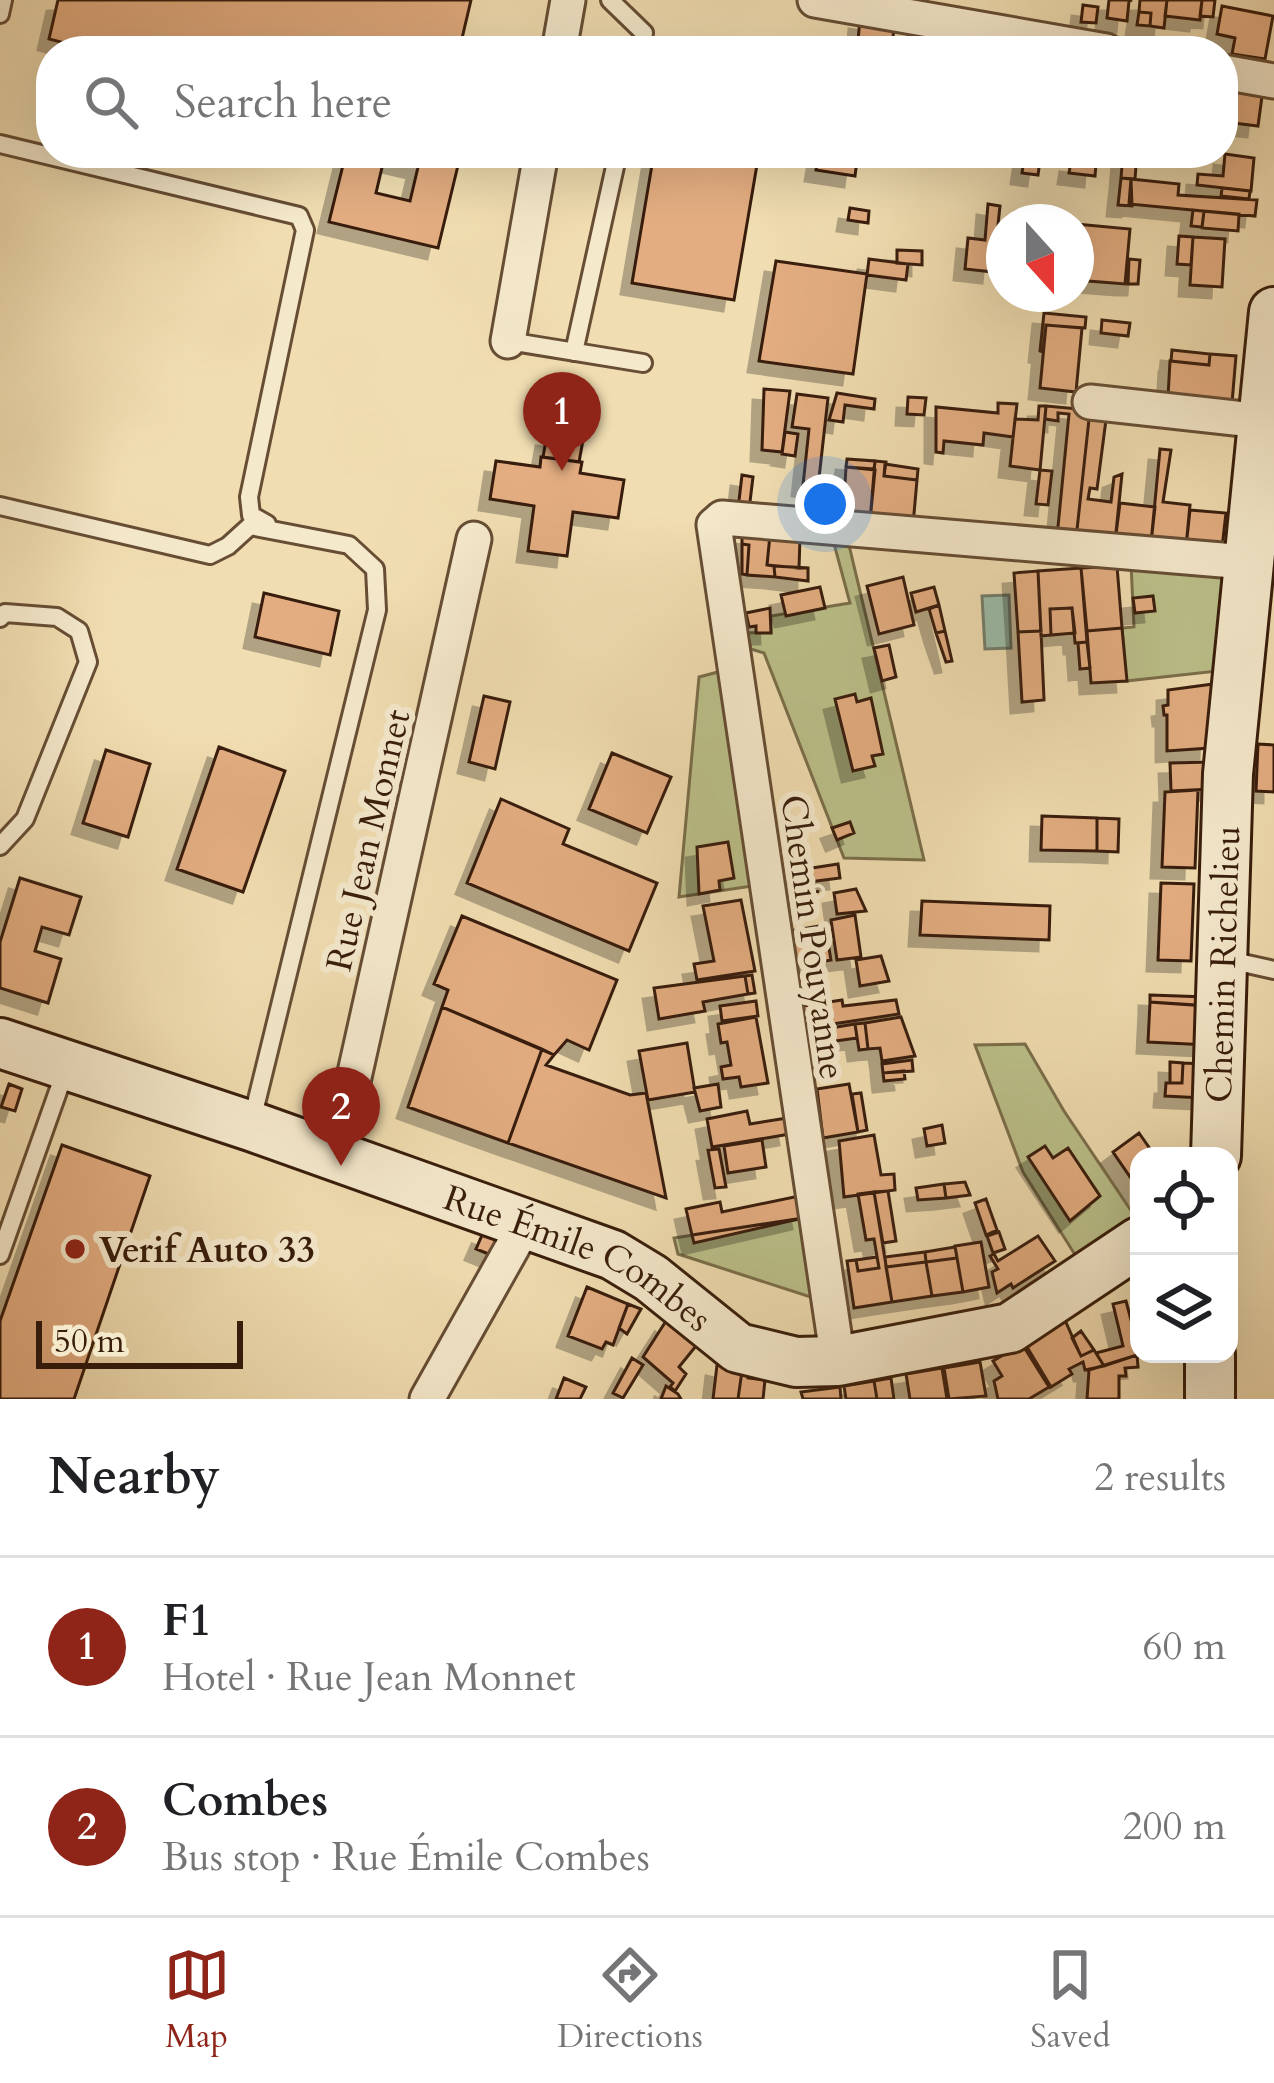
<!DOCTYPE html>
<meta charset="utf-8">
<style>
:root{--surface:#fff;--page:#f6f6f6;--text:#202124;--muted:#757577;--line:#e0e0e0;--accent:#8f2418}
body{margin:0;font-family:Cardo,serif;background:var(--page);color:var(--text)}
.controls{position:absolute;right:36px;bottom:36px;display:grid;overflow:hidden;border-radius:24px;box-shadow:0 12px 48px #0002}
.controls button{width:108px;height:108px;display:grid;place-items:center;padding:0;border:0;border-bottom:3px solid var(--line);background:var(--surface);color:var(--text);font:60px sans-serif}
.compass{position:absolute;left:986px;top:204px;width:108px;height:108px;border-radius:50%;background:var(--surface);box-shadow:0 12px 48px #0002;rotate:159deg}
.scale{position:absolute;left:36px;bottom:30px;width:207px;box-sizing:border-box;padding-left:12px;border:6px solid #381d0b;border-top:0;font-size:33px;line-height:42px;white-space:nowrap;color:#381d0b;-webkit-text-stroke:9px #f5e9cc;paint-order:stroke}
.you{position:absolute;left:825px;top:504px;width:42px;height:42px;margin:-30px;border:9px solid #fff;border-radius:50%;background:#1a73e8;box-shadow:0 0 0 18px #1a73e833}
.badge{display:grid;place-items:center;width:78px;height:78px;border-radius:50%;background:var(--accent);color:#fff;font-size:39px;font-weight:700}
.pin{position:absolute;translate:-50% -99px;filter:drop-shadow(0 3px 6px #0008)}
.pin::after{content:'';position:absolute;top:63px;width:42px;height:36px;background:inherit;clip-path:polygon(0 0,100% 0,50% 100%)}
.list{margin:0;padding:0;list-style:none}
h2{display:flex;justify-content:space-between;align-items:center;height:156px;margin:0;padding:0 48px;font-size:51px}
h2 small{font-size:39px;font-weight:400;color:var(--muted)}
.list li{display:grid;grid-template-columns:78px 1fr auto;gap:36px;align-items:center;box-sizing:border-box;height:180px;padding:0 48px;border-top:3px solid var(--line)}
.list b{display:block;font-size:45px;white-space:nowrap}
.list p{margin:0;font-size:39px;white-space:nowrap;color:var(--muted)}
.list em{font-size:39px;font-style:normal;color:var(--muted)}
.icon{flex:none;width:66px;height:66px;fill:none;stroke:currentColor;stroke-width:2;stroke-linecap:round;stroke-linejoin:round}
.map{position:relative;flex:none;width:1274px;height:1399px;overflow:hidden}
.search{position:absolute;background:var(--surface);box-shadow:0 12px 48px #0002;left:36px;right:36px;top:36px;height:132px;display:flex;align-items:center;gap:30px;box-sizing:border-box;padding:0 42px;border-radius:48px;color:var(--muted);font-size:45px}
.sheet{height:516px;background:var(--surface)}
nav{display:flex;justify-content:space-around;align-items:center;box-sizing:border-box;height:168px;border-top:3px solid var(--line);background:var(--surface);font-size:33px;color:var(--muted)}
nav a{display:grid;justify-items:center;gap:6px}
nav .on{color:var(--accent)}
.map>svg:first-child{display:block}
.green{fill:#bbc08a;stroke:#7a6e4a;stroke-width:3}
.water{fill:#9bbca9;stroke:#737c6a;stroke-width:3}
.building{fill:#e3ad81;stroke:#381d0b;stroke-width:3;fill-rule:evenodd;filter:url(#shadow)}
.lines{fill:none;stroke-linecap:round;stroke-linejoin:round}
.lane-casing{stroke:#664d34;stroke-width:22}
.street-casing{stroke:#664d34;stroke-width:39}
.secondary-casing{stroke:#381d0b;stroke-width:54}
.lane{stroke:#f5e9cc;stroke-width:16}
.street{stroke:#f5e9cc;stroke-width:33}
.secondary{stroke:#f5e9cc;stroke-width:48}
.poi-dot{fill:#8f2418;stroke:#f5e9cc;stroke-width:4.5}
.labels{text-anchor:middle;stroke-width:12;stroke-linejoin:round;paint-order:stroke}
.street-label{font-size:36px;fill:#381d0b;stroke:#f5e9cc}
.poi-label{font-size:36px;font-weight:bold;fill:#381d0b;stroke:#f5e9cc;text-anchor:start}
</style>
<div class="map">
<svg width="1274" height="1399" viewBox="0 0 1274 1399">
<defs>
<filter id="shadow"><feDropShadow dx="-11" dy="11" stdDeviation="0" flood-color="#0004"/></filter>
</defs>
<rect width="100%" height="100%" fill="#f0ddb1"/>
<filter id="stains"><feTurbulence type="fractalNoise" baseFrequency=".00167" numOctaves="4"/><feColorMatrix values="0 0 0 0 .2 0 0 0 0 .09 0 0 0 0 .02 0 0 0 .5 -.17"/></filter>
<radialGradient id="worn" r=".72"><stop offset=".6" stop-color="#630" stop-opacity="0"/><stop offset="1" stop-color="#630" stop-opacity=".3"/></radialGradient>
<path class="green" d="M 833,540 L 848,541 L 924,860 L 844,858 L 764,653 L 751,649 L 747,633 L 771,632 L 771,616 L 850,603 Z
M 1131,564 L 1223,571 L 1218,671 L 1126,681 L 1122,628 L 1134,627 Z
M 722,671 L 752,886 L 679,897 L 699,677 Z
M 1025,1044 L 1064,1111 L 1138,1221 L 1079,1261 L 1023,1172 L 975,1045 Z
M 806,1218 L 820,1300 L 678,1254 L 674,1238 Z"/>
<path class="water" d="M 1009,595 L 1011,648 L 985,649 L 982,596 Z"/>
<path class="building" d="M 58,0 L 471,0 L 459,51 L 96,51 L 49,39 Z
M 1109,0 L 1132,0 L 1129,1 L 1127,21 L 1107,18 Z
M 1140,0 L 1167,0 L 1164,28 L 1150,26 L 1151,13 L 1139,12 Z
M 1167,0 L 1202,0 L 1200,20 L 1165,16 Z
M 1202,0 L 1215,0 L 1213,17 L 1200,16 Z
M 1083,5 L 1098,7 L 1096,23 L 1081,22 Z
M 1222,6 L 1273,16 L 1265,59 L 1232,54 L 1235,38 L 1217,34 Z
M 1139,12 L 1151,13 L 1150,26 L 1137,25 Z
M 860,18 L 894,24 L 892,51 L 867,51 L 868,43 L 858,41 Z
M 914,27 L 954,35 L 953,51 L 911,51 Z
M 1223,82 L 1263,89 L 1258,126 L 1225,122 L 1228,99 L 1223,98 Z
M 346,153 L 461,153 L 438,248 L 329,222 ZM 384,159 L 418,167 L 410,201 L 376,193 Z
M 654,153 L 759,153 L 734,300 L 632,283 Z
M 819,153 L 858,153 L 855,176 L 816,170 Z
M 1025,153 L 1041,153 L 1038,175 L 1022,173 Z
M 1123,153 L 1137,153 L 1135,179 L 1121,178 Z
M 1225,154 L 1254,158 L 1251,191 L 1197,185 L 1198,174 L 1223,176 Z
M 1071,161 L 1096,164 L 1095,176 L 1069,173 Z
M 1121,178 L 1131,179 L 1132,206 L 1118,205 Z
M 1131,179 L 1179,184 L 1178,195 L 1257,200 L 1255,216 L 1129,204 Z
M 1222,188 L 1250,191 L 1249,199 L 1221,196 Z
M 988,204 L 1000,206 L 993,272 L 965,269 L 968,238 L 985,240 Z
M 850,208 L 869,211 L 868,223 L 848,220 Z
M 1193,210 L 1204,211 L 1202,227 L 1191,226 Z
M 1204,211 L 1239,214 L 1238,231 L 1202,228 Z
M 1076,224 L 1130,229 L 1125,284 L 1076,280 Z
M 1179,236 L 1193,237 L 1191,265 L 1177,264 Z
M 1193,237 L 1225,239 L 1222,287 L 1190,285 Z
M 897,250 L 922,251 L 922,265 L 897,263 Z
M 869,259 L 908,264 L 906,280 L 867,275 Z
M 1129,259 L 1140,260 L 1138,284 L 1128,284 Z
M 776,261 L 867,274 L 853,374 L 759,361 Z
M 1044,313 L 1086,317 L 1085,328 L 1046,325 L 1043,352 L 1040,351 Z
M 1102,320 L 1130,323 L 1128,336 L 1101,333 Z
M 1046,325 L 1082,328 L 1076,392 L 1040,388 Z
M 1172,350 L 1210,354 L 1209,365 L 1171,361 Z
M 1210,354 L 1236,356 L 1232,403 L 1168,397 L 1170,361 L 1209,365 Z
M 764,389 L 790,391 L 782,452 L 762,450 Z
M 837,393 L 875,399 L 874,409 L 845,405 L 843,422 L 829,420 Z
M 797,394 L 828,398 L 818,487 L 803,485 L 809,429 L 792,427 Z
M 908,397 L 926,398 L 924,415 L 907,414 Z
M 998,403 L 1017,404 L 1013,437 L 984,433 L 983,445 L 944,441 L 943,453 L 936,452 L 936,407 L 998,413 Z
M 1039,406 L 1046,406 L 1040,470 L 1010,466 L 1015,419 L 1038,420 Z
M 1046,406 L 1090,410 L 1076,539 L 1057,537 L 1069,414 L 1058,413 L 1058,421 L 1045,419 Z
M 1090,410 L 1107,412 L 1097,489 L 1090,488 L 1088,499 L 1111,502 L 1114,477 L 1122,474 L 1115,542 L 1076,539 Z
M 785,432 L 798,434 L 795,456 L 782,454 Z
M 547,435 L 583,440 L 579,462 L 543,457 Z
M 1160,449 L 1171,450 L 1163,502 L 1190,505 L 1186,547 L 1151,543 Z
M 541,457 L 582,462 L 580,473 L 624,480 L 618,518 L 573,512 L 567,556 L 528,551 L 534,506 L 490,499 L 496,461 L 540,467 Z
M 847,459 L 875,461 L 874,469 L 846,467 Z
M 875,461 L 886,462 L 884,476 L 917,480 L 913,525 L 870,521 Z
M 885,464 L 918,469 L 917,480 L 884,476 Z
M 846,467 L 875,470 L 870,521 L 843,519 Z
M 1040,470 L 1052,471 L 1048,505 L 1036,504 Z
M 742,475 L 753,477 L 749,510 L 738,509 Z
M 1120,503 L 1155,507 L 1151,543 L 1115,542 Z
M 1190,510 L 1226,513 L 1222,548 L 1186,547 Z
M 742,533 L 770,535 L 767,565 L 774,566 L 775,577 L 747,575 L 749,545 L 742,544 Z
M 770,535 L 800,538 L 799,568 L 767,565 Z
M 742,544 L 749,545 L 747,575 L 742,574 Z
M 774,566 L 808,568 L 808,581 L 775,577 Z
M 1117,566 L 1122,628 L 1087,631 L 1081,568 Z
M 1081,568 L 1087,642 L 1075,643 L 1072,608 L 1050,609 L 1051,635 L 1041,636 L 1038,571 Z
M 1038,571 L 1041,631 L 1018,632 L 1014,573 Z
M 903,577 L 914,625 L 879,634 L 867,586 Z
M 820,587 L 825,608 L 786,616 L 781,595 Z
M 934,587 L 939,605 L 916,612 L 911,593 Z
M 264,593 L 339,611 L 330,655 L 255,637 Z
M 1153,596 L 1155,611 L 1135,613 L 1133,598 Z
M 939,605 L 945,631 L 936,633 L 929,609 Z
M 770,608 L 771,633 L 756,633 L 756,626 L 749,627 L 746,613 Z
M 1072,608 L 1075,633 L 1051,635 L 1050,609 Z
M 1122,628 L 1127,681 L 1091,683 L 1087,631 Z
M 945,631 L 952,661 L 946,662 L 936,633 Z
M 1041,631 L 1044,700 L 1022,702 L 1018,632 Z
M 1087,642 L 1090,668 L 1080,669 L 1078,643 Z
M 889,645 L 896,677 L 882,681 L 874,648 Z
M 1213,684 L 1210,748 L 1167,751 L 1167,715 L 1164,715 L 1163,706 L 1168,705 L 1168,690 Z
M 855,694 L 857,702 L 871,698 L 883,754 L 872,756 L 875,766 L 853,771 L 835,699 Z
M 484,696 L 510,702 L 495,769 L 469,762 Z
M 1258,744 L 1274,745 L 1274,792 L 1256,791 Z
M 219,747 L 285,771 L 243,892 L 177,869 Z
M 106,750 L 150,764 L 128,837 L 83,823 Z
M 612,753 L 671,777 L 647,833 L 589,809 Z
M 1212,762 L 1212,789 L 1171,791 L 1170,763 Z
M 1198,790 L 1195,868 L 1162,867 L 1165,792 Z
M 501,799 L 569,829 L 563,844 L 657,883 L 629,951 L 467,883 Z
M 1042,816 L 1097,818 L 1097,851 L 1041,850 Z
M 1097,818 L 1119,819 L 1118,852 L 1097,851 Z
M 850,822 L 854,833 L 837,840 L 832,828 Z
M 728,842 L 734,878 L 719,881 L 720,890 L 699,894 L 697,847 Z
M 838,864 L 840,878 L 801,883 L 799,870 Z
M 20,878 L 81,897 L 69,935 L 42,927 L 35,951 L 61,959 L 48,1003 L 0,988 L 0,942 Z
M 1161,883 L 1194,884 L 1191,961 L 1158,960 Z
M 856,889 L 866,911 L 837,914 L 834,893 Z
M 741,900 L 755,971 L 697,980 L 694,964 L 714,961 L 703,906 Z
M 922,901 L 1050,906 L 1049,940 L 920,935 Z
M 855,915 L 861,957 L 837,960 L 831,920 Z
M 462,916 L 617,980 L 589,1050 L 567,1040 L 554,1055 L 442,1007 L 448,990 L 434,984 Z
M 825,925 L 831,960 L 796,966 L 790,931 Z
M 881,956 L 889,981 L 860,986 L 856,960 Z
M 752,975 L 755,993 L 748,994 L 745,976 Z
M 745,976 L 748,994 L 703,1002 L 705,1011 L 659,1019 L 654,988 Z
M 1150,995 L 1206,997 L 1205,1006 L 1150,1002 Z
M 842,1000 L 843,1006 L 896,1000 L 899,1014 L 806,1028 L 803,1006 Z
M 756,1001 L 758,1016 L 722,1021 L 720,1006 Z
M 1150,1002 L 1210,1006 L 1208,1045 L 1148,1042 Z
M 442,1007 L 542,1049 L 508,1143 L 408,1107 Z
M 756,1017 L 768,1083 L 741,1087 L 739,1077 L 723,1079 L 721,1067 L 731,1065 L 727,1042 L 721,1043 L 718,1024 Z
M 901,1017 L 915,1056 L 882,1061 L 880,1048 L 868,1049 L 865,1023 Z
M 865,1023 L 868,1049 L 859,1050 L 855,1024 Z
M 855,1024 L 857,1038 L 807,1045 L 806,1032 Z
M 687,1043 L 695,1092 L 648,1100 L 639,1051 Z
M 542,1049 L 554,1055 L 546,1065 L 630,1095 L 646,1093 L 666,1198 L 508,1143 Z
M 912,1060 L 913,1071 L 883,1073 L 882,1064 Z
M 1170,1062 L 1183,1063 L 1182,1083 L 1170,1083 Z
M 1183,1063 L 1205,1064 L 1203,1098 L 1165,1096 L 1166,1083 L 1182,1083 Z
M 904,1071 L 905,1079 L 884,1081 L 883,1073 Z
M 9,1084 L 22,1089 L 15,1111 L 1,1107 Z
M 718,1084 L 721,1107 L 700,1111 L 694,1088 Z
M 849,1084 L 858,1132 L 823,1138 L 817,1089 Z
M 861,1093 L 867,1130 L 858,1132 L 852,1094 Z
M 747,1111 L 750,1124 L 787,1118 L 790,1134 L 712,1147 L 707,1119 Z
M 942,1125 L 945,1143 L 927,1146 L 924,1129 Z
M 1139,1133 L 1155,1156 L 1139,1156 L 1139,1190 L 1113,1152 Z
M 874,1135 L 881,1175 L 894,1174 L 895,1190 L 844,1197 L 839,1141 Z
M 762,1140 L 766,1167 L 728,1173 L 724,1146 Z
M 62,1145 L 150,1176 L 74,1399 L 0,1399 L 0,1321 Z
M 1045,1146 L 1053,1158 L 1068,1148 L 1100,1196 L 1070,1221 L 1028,1157 Z
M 719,1149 L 726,1187 L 715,1188 L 708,1150 Z
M 965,1182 L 970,1195 L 946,1198 L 944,1184 Z
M 944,1184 L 946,1198 L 918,1200 L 916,1188 Z
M 888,1191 L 896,1241 L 883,1243 L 874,1192 Z
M 874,1192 L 892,1302 L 854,1308 L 847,1261 L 856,1260 L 858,1271 L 879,1268 L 874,1239 L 866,1240 L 858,1194 Z
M 799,1196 L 803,1218 L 692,1235 L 686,1209 L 720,1202 L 722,1212 Z
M 986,1199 L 997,1230 L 986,1235 L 975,1203 Z
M 803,1218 L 694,1243 L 692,1235 Z
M 999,1232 L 1005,1249 L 993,1253 L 987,1236 Z
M 483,1233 L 498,1239 L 491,1255 L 476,1249 Z
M 1038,1236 L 1055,1261 L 1013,1288 L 1011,1284 L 997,1293 L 992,1272 L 998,1269 L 990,1256 L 994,1254 L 998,1261 Z
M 981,1242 L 989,1287 L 963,1292 L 955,1246 Z
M 955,1247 L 957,1258 L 926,1262 L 925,1252 Z
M 925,1252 L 926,1262 L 886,1267 L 885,1257 Z
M 877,1257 L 879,1268 L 858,1271 L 856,1260 Z
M 957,1258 L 963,1292 L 932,1296 L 926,1262 Z
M 926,1262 L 932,1296 L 892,1302 L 886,1267 Z
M 587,1287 L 628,1304 L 613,1345 L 606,1342 L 602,1349 L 568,1336 Z
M 1126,1301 L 1140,1354 L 1104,1366 L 1096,1353 L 1123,1346 L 1113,1304 Z
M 628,1304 L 641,1309 L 627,1334 L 619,1328 Z
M 1064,1318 L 1081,1356 L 1094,1350 L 1104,1366 L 1085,1370 L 1083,1362 L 1069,1369 L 1072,1374 L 1051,1387 L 1024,1342 Z
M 666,1321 L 696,1346 L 679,1367 L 686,1374 L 675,1391 L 670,1387 L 673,1383 L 643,1357 Z
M 1081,1331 L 1094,1350 L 1081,1356 L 1072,1338 Z
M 1022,1344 L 1049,1387 L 1029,1399 L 998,1399 L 994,1381 L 1002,1376 L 993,1361 Z
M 1137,1355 L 1138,1367 L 1125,1368 L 1126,1376 L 1119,1376 L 1119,1399 L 1087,1399 L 1089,1370 Z
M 632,1358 L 643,1365 L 623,1398 L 613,1393 Z
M 980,1362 L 986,1396 L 949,1399 L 944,1368 Z
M 717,1365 L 742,1371 L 738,1399 L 713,1399 Z
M 942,1368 L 947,1399 L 910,1399 L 906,1374 Z
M 742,1371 L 748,1371 L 748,1378 L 765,1380 L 763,1399 L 738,1399 Z
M 564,1378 L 586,1387 L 580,1399 L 556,1399 Z
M 891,1378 L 894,1399 L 877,1399 L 874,1381 Z
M 874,1381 L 877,1399 L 846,1399 L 844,1386 Z
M 666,1386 L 678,1394 L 681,1399 L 661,1399 Z
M 840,1387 L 841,1399 L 803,1399 L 801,1392 Z"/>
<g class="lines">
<g class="lane-casing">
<path id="lane" d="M 610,0 L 644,33 L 640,51
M 0,14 L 3,0
M 0,144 L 299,216 L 305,230 L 249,497 L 251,515 L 267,524
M 508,341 L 643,363
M 574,352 L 618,153
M 0,506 L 210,555 L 228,546 L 250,526 L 349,545 L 375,569 L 377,610 L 252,1120
M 0,618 L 5,613 L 57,617 L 79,631 L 88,662 L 25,819 L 0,846
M 1229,960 L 1274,970
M 0,1255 L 67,1066"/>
</g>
<g class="street-casing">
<path id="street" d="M 815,0 L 1106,51
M 559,51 L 568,0
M 1223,72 L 1274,81
M 508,341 L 541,153
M 1090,402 L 1262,421
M 336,1158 L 474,539
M 838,1361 L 714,525 L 722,518 L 1246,562
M 427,1399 L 526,1223"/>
</g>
<g class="secondary-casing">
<g id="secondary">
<path id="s1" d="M 0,1043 L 251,1126 L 613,1255 L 651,1278 L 738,1348 L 796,1362 L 838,1361 L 1010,1328 L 1139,1242"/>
<path id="s2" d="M 1216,1156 L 1228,774 L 1274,312"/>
<path d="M 1210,1399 L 1210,1354"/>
</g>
</g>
<use href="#lane" class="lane"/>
<use href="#street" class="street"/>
<use href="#secondary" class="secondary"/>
</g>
<circle class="poi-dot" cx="75" cy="1249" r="12"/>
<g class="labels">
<g class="street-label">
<text transform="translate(367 840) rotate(-77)" y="13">Rue Jean Monnet</text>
<text transform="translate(814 937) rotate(82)" y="13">Chemin Pouyanne</text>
<text dy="13" stroke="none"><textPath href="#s2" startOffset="192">Chemin Richelieu</textPath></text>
<text dy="13" stroke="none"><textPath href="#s1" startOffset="618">Rue Émile Combes</textPath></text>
</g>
<g class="poi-label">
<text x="99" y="1262">Verif Auto 33</text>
</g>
</g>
<rect width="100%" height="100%" filter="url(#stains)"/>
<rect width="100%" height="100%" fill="url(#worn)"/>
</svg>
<div class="controls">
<button><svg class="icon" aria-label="locate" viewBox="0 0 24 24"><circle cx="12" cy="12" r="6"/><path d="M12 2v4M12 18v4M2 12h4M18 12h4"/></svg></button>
<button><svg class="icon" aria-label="layers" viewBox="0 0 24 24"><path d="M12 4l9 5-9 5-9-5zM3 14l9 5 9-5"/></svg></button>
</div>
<svg class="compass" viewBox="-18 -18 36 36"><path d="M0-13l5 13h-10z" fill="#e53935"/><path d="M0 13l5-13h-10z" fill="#757577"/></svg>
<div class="scale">50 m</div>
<div class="you"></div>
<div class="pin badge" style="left:562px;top:471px">1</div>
<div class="pin badge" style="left:341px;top:1166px">2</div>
<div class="search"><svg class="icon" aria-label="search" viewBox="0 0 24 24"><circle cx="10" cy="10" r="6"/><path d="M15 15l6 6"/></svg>Search here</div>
</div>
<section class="sheet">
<h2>Nearby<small>2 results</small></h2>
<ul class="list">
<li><span class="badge">1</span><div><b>F1</b><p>Hotel · Rue Jean Monnet</p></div><em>60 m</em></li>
<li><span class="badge">2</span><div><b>Combes</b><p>Bus stop · Rue Émile Combes</p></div><em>200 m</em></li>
</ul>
</section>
<nav>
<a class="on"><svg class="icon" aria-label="map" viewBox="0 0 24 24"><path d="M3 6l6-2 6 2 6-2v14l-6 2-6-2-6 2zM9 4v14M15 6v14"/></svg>Map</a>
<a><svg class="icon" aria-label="directions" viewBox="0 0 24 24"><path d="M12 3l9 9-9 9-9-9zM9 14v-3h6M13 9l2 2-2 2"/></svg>Directions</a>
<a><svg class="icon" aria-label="saved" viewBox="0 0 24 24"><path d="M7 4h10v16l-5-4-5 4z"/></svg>Saved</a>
</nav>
